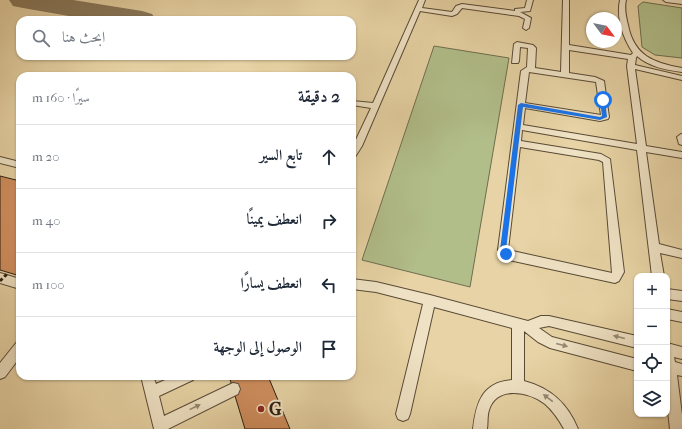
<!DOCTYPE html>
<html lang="ar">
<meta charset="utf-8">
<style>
:root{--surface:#fff;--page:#f6f6f7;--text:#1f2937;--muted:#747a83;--line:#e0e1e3}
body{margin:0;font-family:"IM FELL French Canon",Amiri,serif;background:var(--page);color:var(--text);direction:rtl}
.controls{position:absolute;right:12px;bottom:12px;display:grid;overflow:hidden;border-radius:8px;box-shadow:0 1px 3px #0004}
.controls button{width:36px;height:36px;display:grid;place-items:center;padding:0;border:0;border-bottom:1px solid var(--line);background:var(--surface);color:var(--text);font:20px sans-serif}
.compass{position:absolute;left:586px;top:12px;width:36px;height:36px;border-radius:50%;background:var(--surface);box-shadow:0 1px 3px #0004;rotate:122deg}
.stop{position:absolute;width:12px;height:12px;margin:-9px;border:3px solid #1a73e8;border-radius:50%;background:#fff}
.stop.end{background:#1a73e8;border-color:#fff;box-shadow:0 1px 4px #0008}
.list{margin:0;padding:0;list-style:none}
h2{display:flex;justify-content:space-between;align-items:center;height:52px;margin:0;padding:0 16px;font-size:17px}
h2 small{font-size:13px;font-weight:400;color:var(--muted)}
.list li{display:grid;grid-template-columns:26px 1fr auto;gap:12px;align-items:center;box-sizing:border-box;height:64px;padding:0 16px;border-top:1px solid var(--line)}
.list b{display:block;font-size:15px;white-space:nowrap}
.list em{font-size:13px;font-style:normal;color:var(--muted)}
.icon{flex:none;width:22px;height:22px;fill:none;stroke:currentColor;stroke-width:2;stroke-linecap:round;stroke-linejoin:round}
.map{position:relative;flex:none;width:682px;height:429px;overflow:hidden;direction:ltr}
.search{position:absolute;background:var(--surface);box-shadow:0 1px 3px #0004;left:16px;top:16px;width:340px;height:44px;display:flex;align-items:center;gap:10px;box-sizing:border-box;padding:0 14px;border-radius:12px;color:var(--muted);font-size:15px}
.panel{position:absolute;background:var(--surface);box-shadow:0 1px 3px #0004;left:16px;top:72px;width:340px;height:308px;border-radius:12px;direction:rtl}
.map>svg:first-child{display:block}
.green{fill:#b1be8a;stroke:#6e6e4e}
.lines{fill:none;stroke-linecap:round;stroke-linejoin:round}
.taxiway{fill:#88785b;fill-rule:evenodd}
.building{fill:#cf8d5d;stroke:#2a1d11}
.lane-casing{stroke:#594a36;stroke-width:2}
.lane{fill:#efe2c4;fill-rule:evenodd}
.path-bridge{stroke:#2a1d11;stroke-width:3;stroke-dasharray:3.5 2.5;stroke-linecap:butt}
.oneway{fill:#968973}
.route{fill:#1a73e8}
.poi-dot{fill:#8f2418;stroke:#efe2c4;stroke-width:1.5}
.labels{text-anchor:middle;stroke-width:4;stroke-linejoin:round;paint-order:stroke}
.near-poi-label{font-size:18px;font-weight:bold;fill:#2a1d11;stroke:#efe2c4;text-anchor:start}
</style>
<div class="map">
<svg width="682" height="429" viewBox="0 0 682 429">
<rect width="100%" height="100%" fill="#e7d3a5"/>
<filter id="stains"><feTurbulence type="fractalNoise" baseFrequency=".005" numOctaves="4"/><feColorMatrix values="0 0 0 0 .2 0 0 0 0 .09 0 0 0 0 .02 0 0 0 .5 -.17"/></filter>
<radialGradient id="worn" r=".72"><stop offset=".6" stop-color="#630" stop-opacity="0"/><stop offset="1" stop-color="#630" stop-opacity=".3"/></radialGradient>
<path class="green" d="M 643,2 L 682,8 L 682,58 L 655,55 L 642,47 L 638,6 Z
M 434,46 L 509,58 L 470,287 L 362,260 Z"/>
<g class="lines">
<path class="taxiway" d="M 9,0 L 73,0 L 142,11 L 152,14 L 156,20 L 92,20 L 23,8 L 13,6 Z"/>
</g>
<path class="building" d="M 0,176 L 20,181 L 20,276 L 0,270 Z
M 229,376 L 268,376 L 290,429 L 245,429 Z"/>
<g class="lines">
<g class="lane-casing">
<path id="lane" d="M 419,0 L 425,0 L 422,8 L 452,12 L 456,6 L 462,4 L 515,11 L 515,9 L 525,8 L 527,0 L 533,0 L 530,11 L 520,12 L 531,18 L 529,28 L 526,30 L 523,28 L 525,19 L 519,16 L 462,8 L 457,14 L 452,16 L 420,11 L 362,146 L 355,157 L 352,158 L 352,148 L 371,108 L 352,105 L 352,101 L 373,103 Z
M 563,0 L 569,0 L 569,45 L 631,55 L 633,53 C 623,38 616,18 620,0 L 626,0 C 624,8 626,17 628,25 C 634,56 654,63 682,68 L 682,72 C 667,70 649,67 637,56 L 636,58 L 635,65 L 682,76 L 682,80 L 635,69 L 646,146 L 682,152 L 682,158 L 646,152 L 659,244 L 682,250 L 682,258 L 660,253 L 664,276 L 652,276 L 637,150 L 522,130 L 521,141 L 601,154 L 610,159 L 624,272 L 619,281 L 615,283 L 509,260 C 503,258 500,256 498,250 L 521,71 L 527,67 L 528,48 L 520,47 L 519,61 L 518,63 L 512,63 L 514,44 L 517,42 L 533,45 L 536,48 L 535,68 L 561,72 ZM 569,50 L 628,59 L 627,66 L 637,144 L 523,125 L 525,108 L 600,121 L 608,119 L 609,117 L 604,81 L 595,77 L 569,73 ZM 529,72 L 596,82 L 601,115 L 525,103 ZM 520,147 L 599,160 L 603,162 L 612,273 L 508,250 Z
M 663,0 L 682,0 L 682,4 L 666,2 Z
M 681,134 L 682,134 L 682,145 L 679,144 L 677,137 Z
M 0,157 L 20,162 L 20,168 L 0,163 Z
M 0,273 L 20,279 L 20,289 L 0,283 Z
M 352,279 L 376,282 L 430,295 L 528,321 L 541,316 L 549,316 L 637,336 L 637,348 L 549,326 L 539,328 L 552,337 L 637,359 L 637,371 L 550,348 L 538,342 L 524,331 L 524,381 C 551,388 568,404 578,429 L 564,429 C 559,420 553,411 545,404 C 529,392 497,385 489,410 C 487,416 488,423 487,429 L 473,429 C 476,403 482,382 512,380 L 512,328 L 434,307 L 410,414 L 408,419 L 403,421 L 398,419 L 396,414 L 423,304 L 376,292 L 352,289 Z
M 667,289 L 682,291 L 682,301 L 667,299 Z
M 667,309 L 682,312 L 682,322 L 667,319 Z
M 20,341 L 20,357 L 5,377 L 0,379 L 0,363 L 16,343 Z
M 667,343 L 682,347 L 682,359 L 674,357 L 675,362 L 682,364 L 682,376 L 677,375 L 682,415 L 682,429 L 670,429 L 667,402 Z
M 141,376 L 153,376 L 156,384 L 174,376 L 194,376 L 193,380 L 159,396 L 164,416 L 233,383 L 238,384 L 240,389 L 238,394 L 168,429 L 154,429 Z"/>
</g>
<use href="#lane" class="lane"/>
<path class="path-bridge" d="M 0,281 L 8,273"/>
</g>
<defs><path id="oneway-solid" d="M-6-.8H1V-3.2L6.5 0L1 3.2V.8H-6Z"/></defs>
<g class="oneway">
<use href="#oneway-solid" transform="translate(619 337) rotate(-166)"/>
<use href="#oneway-solid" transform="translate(562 345) rotate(15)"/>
<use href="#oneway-solid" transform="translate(548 398) rotate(-143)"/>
<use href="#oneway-solid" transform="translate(195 407) rotate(-26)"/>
</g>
<path class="route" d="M 603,98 L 605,100 L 607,117 L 600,120 L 523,107 L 506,250 L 509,254 L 506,257 L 503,256 L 500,250 L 518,105 L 521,103 L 600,117 L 602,116 L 600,100 Z"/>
<circle class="poi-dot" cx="261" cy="409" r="4"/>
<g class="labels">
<g class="near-poi-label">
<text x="269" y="415">G</text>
</g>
</g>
<rect width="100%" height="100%" filter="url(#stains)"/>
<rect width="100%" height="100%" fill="url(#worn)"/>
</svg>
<div class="controls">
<button>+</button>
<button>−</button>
<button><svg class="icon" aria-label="locate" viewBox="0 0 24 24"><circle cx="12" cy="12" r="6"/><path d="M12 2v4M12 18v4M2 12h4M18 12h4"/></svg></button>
<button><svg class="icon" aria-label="layers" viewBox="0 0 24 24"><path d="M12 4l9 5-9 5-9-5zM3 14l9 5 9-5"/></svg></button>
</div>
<svg class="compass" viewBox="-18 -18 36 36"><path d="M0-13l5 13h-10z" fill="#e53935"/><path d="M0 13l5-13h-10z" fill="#747a83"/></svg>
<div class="stop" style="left:603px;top:100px"></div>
<div class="stop end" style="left:506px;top:254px"></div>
<div class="search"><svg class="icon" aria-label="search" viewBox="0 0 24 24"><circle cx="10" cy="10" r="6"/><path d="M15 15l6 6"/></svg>ابحث هنا</div>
<section class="panel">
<h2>2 دقيقة<small>سيرًا · 160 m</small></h2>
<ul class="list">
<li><svg class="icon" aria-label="ahead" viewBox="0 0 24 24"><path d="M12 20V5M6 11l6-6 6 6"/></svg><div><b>تابع السير</b></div><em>20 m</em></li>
<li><svg class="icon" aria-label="right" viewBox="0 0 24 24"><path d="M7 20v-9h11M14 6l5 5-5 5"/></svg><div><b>انعطف يمينًا</b></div><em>40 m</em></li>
<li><svg class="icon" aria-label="left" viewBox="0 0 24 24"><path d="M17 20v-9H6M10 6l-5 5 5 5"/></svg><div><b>انعطف يسارًا</b></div><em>100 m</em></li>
<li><svg class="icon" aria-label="arrive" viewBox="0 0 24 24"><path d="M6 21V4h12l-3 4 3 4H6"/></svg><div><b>الوصول إلى الوجهة</b></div></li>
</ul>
</section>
</div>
